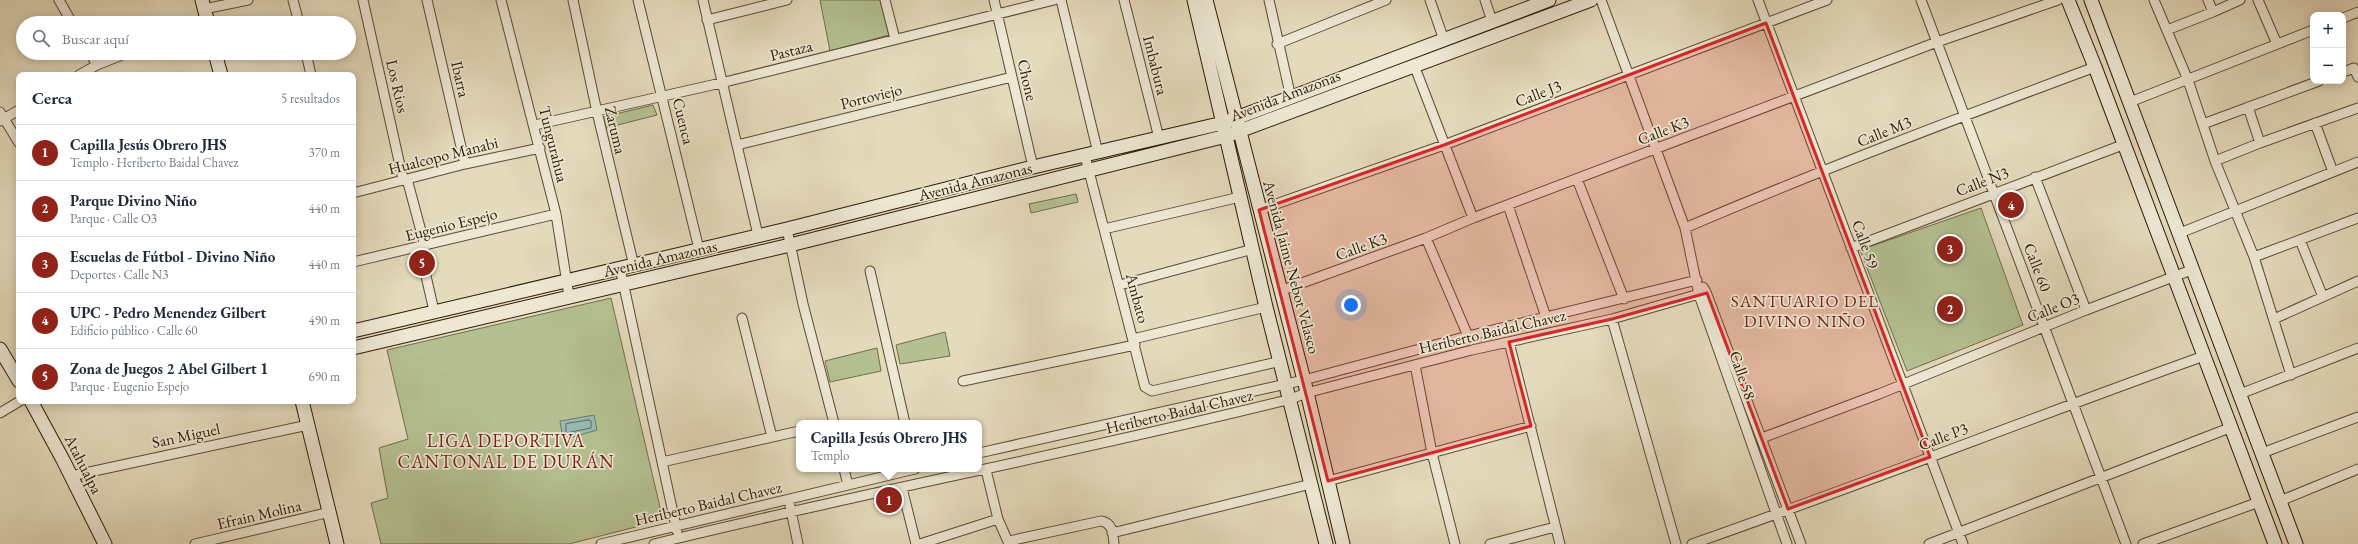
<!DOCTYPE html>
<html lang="es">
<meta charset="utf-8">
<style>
:root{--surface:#fff;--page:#f6f6f7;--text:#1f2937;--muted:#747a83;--line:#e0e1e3;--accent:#8f2418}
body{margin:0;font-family:"EB Garamond",serif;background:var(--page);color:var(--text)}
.controls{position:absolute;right:12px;top:12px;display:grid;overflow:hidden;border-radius:8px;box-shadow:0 2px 10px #0003}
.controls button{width:36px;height:36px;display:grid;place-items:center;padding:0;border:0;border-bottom:1px solid var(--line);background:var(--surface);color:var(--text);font:20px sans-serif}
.you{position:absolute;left:1351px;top:305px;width:14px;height:14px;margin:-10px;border:3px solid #fff;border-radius:50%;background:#1a73e8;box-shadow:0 0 0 6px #1a73e833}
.badge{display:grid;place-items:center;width:26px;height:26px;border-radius:50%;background:var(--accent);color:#fff;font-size:13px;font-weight:700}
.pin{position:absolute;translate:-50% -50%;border:2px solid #fff;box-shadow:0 1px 4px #0006}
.popup{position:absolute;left:796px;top:420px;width:186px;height:52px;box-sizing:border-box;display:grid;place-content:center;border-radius:8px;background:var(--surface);filter:drop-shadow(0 1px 3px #0005);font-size:13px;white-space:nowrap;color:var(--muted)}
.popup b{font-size:15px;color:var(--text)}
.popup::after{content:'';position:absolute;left:50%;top:100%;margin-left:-8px;border:8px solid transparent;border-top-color:var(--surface)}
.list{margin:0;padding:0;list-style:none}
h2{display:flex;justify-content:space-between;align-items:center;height:52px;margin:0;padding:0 16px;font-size:17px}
h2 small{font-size:13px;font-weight:400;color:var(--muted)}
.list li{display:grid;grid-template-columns:26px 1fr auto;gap:12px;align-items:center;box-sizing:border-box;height:56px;padding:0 16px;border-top:1px solid var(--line)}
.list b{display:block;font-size:15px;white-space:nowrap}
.list p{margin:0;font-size:13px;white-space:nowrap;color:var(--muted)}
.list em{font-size:13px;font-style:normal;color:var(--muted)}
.icon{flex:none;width:22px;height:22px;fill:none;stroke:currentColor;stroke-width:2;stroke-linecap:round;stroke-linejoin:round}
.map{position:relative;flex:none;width:2358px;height:544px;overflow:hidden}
.search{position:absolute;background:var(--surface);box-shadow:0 2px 10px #0003;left:16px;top:16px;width:340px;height:44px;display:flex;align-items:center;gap:10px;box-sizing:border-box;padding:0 14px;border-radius:22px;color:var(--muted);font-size:15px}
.panel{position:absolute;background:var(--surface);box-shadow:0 2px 10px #0003;left:16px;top:72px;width:340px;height:332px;border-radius:8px}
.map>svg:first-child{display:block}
.green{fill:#b4c091;stroke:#706d4a}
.water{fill:#95bab2;stroke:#6b7a6c}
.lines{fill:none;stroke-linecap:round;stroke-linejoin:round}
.shore{stroke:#616a5a;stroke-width:1}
.street-casing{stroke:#5b4a31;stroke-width:11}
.secondary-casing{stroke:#2d1a03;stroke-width:15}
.street{stroke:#ede7d3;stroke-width:9}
.secondary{stroke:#ede7d3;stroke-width:13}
.marked{fill:#d62828;fill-opacity:0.2;stroke:#d62828;stroke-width:3;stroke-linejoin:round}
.labels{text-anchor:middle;stroke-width:3.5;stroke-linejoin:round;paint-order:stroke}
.street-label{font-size:16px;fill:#2d1a03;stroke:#ede7d3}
.neighbourhood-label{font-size:17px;letter-spacing:1px;fill:#7a1f14;stroke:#ede7d3}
.quarter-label{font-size:18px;letter-spacing:1px;fill:#7a1f14;stroke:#ede7d3}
</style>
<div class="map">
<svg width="2358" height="544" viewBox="0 0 2358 544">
<rect width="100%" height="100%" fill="#e4dabc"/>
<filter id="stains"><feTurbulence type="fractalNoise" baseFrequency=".005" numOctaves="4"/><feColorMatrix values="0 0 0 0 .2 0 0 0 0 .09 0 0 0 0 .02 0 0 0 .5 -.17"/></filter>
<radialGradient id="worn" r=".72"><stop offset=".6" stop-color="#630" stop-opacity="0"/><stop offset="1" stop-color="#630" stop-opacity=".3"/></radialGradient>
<path class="green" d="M 820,0 L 880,0 L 889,35 L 830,51 Z
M 653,105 L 657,115 L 606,128 L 603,117 Z
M 1076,194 L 1078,202 L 1031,213 L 1029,204 Z
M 1981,208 L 2023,325 L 1907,371 L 1860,250 Z
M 429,252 L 433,270 L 415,275 L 412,256 Z
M 611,298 L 663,520 L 569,544 L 381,544 L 371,503 L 388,498 L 379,448 L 408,439 L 387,350 Z
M 945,332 L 950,356 L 900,364 L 896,345 Z
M 877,348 L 881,371 L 830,382 L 825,361 Z"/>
<path class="water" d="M 594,415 L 597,430 L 563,440 L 560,421 Z"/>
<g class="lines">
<path class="shore" d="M 589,420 L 591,421 L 591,428 L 566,433 L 566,424 Z"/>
<g class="street-casing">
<path id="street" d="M 59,0 L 72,23
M 293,0 L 299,23
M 363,0 L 403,179
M 427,0 L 465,164
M 501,0 L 556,214 L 569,296
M 573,0 L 597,112 L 634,266
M 638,0 L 699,249
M 703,0 L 758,235
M 885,0 L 895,39
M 994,0 L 1033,167
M 1061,0 L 1098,153
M 1124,0 L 1159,138
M 1269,0 L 1291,98
M 1430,0 L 1444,40
M 1485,0 L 1492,21
M 1601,0 L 1685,228 L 1699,295 L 1787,544
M 1758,0 L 1963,544
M 1921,0 L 2126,544
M 2154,0 L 2188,80 L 2215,161 L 2254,257 L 2291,375
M 2258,0 L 2277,44
M 204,9 L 248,0
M 2213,12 L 2240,0
M 2343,18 L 2358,12
M 707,20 L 787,0
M 2167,30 L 2213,12 L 2208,0
M 1277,44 L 1386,0
M 90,53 L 97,65
M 306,53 L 311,75
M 1414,65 L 1473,218
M 2343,72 L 2354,68 L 2358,77
M 79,75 L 97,65 L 127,53
M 2130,102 L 2313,30
M 2248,107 L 2260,143 L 2358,108
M 0,112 L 19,143
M 0,121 L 19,110
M 2315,123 L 2333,172
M 2203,124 L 2319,81
M 535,125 L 721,83 L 1054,0
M 737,145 L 1012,77
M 1085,156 L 1145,387 L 1152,391 L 1281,361
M 2215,161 L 2260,143
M 2035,177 L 2086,310
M 407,179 L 425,246
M 1577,179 L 1624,299
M 353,193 L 465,164 L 540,148
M 1508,205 L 1546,317
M 1259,210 L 1444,145 L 1827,0
M 1685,228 C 1820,170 1958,118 2095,67
M 787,229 L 803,304 L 834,423
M 1104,229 L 1240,197
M 2180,233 L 2358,162
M 1426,238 L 1468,336
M 2300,240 L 2323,297
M 1851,248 L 2125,144
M 2254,257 L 2358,218
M 353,262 L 556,214
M 620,268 L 677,531
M 870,271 L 905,423
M 426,276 L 434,311
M 1120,285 L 1253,249
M 1703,287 L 1706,292 L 1801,544
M 1280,291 L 1426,238 L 1473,218 L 1937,42 L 2058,0
M 742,318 L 772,437
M 1612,319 L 1676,544
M 2274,319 L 2358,281
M 1133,339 L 1266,307
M 1509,342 L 1560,544
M 1415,365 L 1432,453 L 1455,544
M 963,381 L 1135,345
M 2240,394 L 2358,348
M 0,413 L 20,401
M 1762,438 L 1879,394 L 2086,310 L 2194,269
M 979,453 L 1304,380 L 1468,336 L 1697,280
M 2262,453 L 2358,417
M 662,462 L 799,431
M 844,469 L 848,485
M 986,470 L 998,519 L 1009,544
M 71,476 L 308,425
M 1328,481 L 1531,426
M 902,488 L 916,544
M 2280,501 L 2358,469
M 790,506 L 798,544
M 1112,533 L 1311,484
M 1009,541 L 1101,521 C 1113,523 1113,534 1114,544
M 195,544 L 330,512
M 601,544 L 915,469
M 654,544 C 865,492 1079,452 1291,399 L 1306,393 L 1472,350 L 1612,319 L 1706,292
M 920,544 L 998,519
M 1490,544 L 1555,527
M 1692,544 C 1864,484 2033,417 2204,356
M 1929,544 L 2232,427
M 2143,544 L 2259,502"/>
</g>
<g class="secondary-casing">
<path id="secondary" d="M 202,0 L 208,23
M 1194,0 L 1266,307 L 1326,544
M 1206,0 L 1304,380 L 1343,544
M 2068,0 L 2095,67 L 2275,544
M 2091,0 L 2296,544
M 215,53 L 221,75
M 353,331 L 787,229 L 1033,167 L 1223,123 L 1549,0
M 353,348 L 790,245 L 1226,136 L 1591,0
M 0,349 L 19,381
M 31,401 L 63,460 L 105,544
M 302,401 L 337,544"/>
</g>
<use href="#street" class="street"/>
<use href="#secondary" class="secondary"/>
</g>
<path class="marked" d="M 1766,23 L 1930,457 L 1788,509 L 1707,293 L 1612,319 L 1509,342 L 1531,426 L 1328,481 L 1259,210 L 1444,145 Z"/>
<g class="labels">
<g class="street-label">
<text transform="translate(791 50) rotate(-14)" y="6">Pastaza</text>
<text transform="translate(1156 65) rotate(76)" y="6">Imbabura</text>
<text transform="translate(461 79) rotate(77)" y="6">Ibarra</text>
<text transform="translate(1028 80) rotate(77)" y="6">Chone</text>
<text transform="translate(398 86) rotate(77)" y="6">Los Rios</text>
<text transform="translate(1538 93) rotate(-21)" y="6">Calle J3</text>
<text transform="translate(1285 95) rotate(-21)" y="6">Avenida Amazonas</text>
<text transform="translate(871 96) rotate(-14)" y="6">Portoviejo</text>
<text transform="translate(684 121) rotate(76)" y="6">Cuenca</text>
<text transform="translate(616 130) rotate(77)" y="6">Zaruma</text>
<text transform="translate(1663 130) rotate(-21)" y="6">Calle K3</text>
<text transform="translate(1884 131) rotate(-22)" y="6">Calle M3</text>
<text transform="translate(554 144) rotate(76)" y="6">Tungurahua</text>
<text transform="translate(443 155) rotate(-14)" y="6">Hualcopo Manabi</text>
<text transform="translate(975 181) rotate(-14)" y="6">Avenida Amazonas</text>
<text transform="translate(1982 181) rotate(-21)" y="6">Calle N3</text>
<text transform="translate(451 224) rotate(-14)" y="6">Eugenio Espejo</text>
<text transform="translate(1866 244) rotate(70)" y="6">Calle 59</text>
<text transform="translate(1361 246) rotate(-20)" y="6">Calle K3</text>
<text transform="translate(660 258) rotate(-13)" y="6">Avenida Amazonas</text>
<text transform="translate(1292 267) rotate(75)" y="6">Avenida Jaime Nebot Velasco</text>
<text transform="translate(2038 267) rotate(69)" y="6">Calle 60</text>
<text transform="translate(1138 298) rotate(75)" y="6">Ambato</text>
<text transform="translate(2053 307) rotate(-22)" y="6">Calle O3</text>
<text transform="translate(1492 331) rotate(-13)" y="6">Heriberto Baidal Chavez</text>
<text transform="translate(1743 375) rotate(71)" y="6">Calle 58</text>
<text transform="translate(1179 411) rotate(-13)" y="6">Heriberto Baidal Chavez</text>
<text transform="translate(186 435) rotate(-12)" y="6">San Miguel</text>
<text transform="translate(1943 436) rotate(-21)" y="6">Calle P3</text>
<text transform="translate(84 464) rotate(63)" y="6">Atahualpa</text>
<text transform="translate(708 503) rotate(-13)" y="6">Heriberto Baidal Chavez</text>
<text transform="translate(259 514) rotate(-13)" y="6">Efrain Molina</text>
</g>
<g class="neighbourhood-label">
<text x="1805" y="307">SANTUARIO DEL<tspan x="1805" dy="20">DIVINO NIÑO</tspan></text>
</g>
<g class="quarter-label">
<text x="506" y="447">LIGA DEPORTIVA<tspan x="506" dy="21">CANTONAL DE DURÁN</tspan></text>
</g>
</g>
<rect width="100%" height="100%" filter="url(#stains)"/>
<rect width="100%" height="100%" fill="url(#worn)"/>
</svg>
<div class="controls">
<button>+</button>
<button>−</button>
</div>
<div class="you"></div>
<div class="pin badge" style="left:889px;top:500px">1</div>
<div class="popup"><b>Capilla Jesús Obrero JHS</b>Templo</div>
<div class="pin badge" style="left:1950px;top:309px">2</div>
<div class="pin badge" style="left:1950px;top:249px">3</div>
<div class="pin badge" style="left:2011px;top:205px">4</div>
<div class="pin badge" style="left:422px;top:263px">5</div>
<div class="search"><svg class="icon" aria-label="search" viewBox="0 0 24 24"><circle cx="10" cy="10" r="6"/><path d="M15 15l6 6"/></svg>Buscar aquí</div>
<section class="panel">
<h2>Cerca<small>5 resultados</small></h2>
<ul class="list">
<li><span class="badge">1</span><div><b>Capilla Jesús Obrero JHS</b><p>Templo · Heriberto Baidal Chavez</p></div><em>370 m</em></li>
<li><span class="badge">2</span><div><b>Parque Divino Niño</b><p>Parque · Calle O3</p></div><em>440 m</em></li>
<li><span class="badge">3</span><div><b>Escuelas de Fútbol - Divino Niño</b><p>Deportes · Calle N3</p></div><em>440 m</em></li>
<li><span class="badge">4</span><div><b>UPC - Pedro Menendez Gilbert</b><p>Edificio público · Calle 60</p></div><em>490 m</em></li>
<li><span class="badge">5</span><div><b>Zona de Juegos 2 Abel Gilbert 1</b><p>Parque · Eugenio Espejo</p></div><em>690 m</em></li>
</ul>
</section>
</div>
